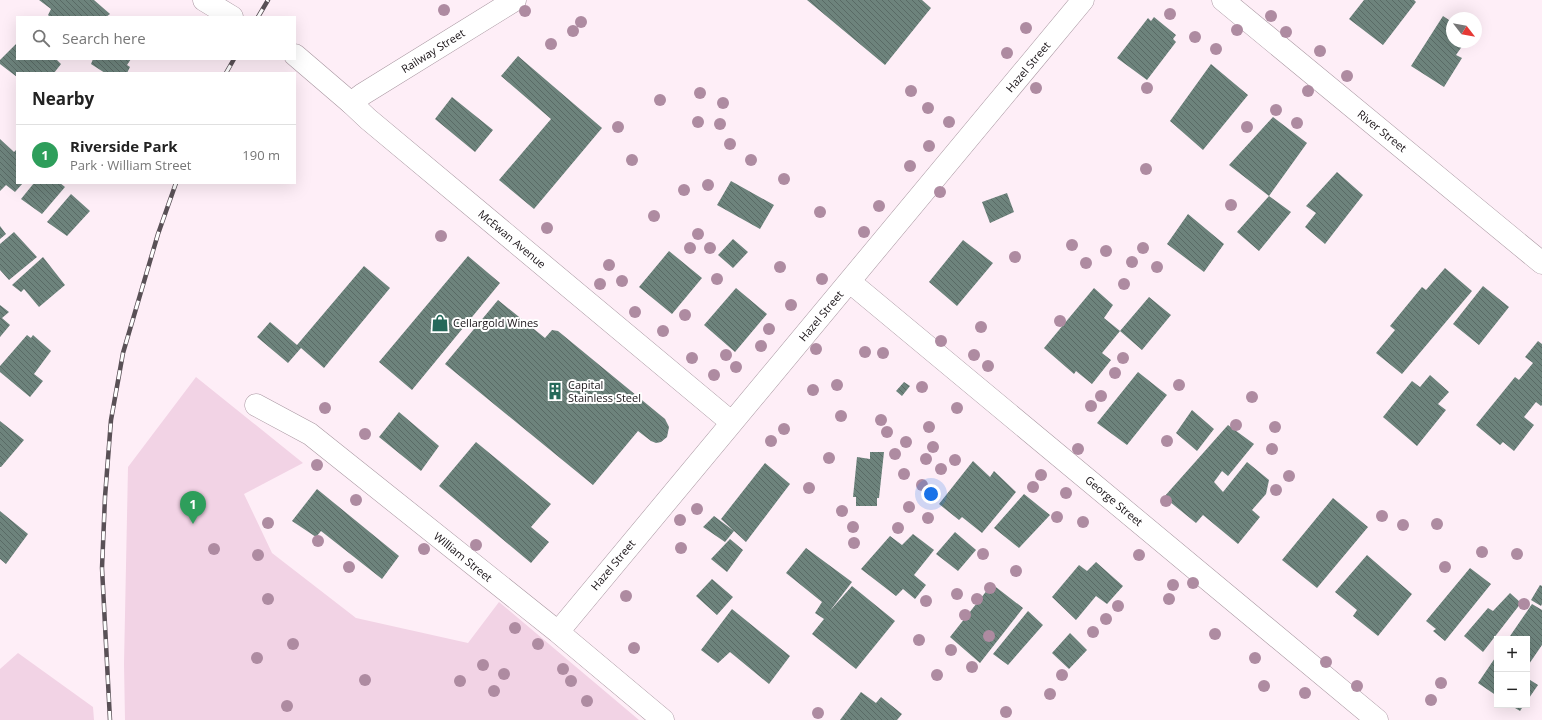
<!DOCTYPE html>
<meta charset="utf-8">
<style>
:root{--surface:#fff;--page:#f6f6f6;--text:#222;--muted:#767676;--line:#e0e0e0;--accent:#25695a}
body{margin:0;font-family:"Open Sans",sans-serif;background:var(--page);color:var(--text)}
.controls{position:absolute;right:12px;bottom:12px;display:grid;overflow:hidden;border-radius:0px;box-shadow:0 4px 16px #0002}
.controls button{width:36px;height:36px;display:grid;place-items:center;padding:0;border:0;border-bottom:1px solid var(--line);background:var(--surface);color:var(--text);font:20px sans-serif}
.compass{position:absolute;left:1446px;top:12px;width:36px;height:36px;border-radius:50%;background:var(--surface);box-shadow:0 4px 16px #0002;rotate:121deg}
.you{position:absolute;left:931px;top:494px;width:14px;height:14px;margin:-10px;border:3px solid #fff;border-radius:50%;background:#1a73e8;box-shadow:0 0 0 6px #1a73e833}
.badge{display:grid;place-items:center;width:26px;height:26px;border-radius:50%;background:var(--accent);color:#fff;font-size:13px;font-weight:700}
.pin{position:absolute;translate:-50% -33px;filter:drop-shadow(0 1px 2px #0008)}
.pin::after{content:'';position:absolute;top:21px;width:14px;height:12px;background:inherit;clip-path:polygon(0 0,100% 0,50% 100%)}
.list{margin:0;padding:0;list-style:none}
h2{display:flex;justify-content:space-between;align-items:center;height:52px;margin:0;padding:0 16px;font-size:17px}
h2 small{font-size:13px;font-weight:400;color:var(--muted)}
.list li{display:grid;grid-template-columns:26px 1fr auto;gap:12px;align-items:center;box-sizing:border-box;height:60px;padding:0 16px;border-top:1px solid var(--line)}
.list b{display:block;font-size:15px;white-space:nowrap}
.list p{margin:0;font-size:13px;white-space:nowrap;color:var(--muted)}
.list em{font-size:13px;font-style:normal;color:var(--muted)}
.icon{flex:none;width:22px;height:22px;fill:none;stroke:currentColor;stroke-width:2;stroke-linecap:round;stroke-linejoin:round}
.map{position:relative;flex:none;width:1542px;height:720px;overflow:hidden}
.search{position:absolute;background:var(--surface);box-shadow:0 4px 16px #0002;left:16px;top:16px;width:280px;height:44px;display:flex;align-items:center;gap:10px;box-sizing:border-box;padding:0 14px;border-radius:0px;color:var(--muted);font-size:15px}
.panel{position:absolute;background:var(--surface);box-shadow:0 4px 16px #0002;left:16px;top:72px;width:280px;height:112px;border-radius:0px}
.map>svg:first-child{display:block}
.park{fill:#f2d3e5}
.building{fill:url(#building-back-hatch)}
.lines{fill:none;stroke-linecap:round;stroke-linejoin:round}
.street-casing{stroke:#a896a0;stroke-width:23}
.secondary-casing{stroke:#a896a0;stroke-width:23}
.street{stroke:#fff;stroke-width:22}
.secondary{stroke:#fff;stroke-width:22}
.rail-casing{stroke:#595056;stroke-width:4.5}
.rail{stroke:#fff;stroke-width:3;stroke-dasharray:9;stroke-linecap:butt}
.tree{fill:#ae8ba1}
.labels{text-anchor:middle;stroke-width:4;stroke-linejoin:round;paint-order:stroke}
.street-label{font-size:11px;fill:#191317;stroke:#fff}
.poi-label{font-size:11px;fill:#191317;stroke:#fff;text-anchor:start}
</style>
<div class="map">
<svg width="1542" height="720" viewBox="0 0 1542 720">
<defs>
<pattern id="building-back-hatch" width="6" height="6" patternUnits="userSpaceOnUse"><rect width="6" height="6" fill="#6d837c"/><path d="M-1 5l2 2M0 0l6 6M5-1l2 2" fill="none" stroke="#596a65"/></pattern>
</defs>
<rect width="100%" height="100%" fill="#feeef7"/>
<path class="park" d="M 196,377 L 303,463 L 244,494 L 272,553 L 356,618 L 468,643 L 499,602 L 639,720 L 125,720 L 124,664 L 128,467 Z
M 18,653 L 93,707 L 94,720 L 0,720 L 0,669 Z"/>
<path class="building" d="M 39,0 L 94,0 L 110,14 L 106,17 L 50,17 L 48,15 L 51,9 Z
M 807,0 L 922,0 L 931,8 L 885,65 Z
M 1364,0 L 1414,0 L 1416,2 L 1383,45 L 1349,19 Z
M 1443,16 L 1452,22 L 1452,42 L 1465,42 L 1456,55 L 1462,58 L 1444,87 L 1411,66 Z
M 1154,17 L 1176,35 L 1173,39 L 1176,42 L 1147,80 L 1117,58 L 1148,18 L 1151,21 Z
M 16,44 L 17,45 L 17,59 L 56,59 L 61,64 L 54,73 L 17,73 L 17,77 L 0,64 L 0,60 Z
M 518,56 L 602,128 L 534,209 L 499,180 L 551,119 L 501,76 Z
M 93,59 L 131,59 L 127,65 L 130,67 L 127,73 L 105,73 L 91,64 Z
M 1211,64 L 1248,95 L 1203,150 L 1170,121 Z
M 452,97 L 493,130 L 475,152 L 435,119 Z
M 1273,117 L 1307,143 L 1269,196 L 1229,165 Z
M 0,139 L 14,152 L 17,149 L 17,183 L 23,183 L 15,192 L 6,185 L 0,191 Z
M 1337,172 L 1363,195 L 1325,244 L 1305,227 L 1316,213 L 1306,206 Z
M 731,181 L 774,205 L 760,229 L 717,205 Z
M 34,183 L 60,183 L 65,187 L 42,214 L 21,199 Z
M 1007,193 L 1014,212 L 990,223 L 982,202 Z
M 71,194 L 90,211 L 67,236 L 47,222 Z
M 1269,196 L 1291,212 L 1259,251 L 1237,232 Z
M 1188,214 L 1224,244 L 1204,272 L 1167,244 Z
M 0,226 L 6,234 L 0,239 Z
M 14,232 L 37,257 L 9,280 L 0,270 L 0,244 Z
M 733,239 L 748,252 L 733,268 L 718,255 Z
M 963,240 L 993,263 L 957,306 L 929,282 Z
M 669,251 L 702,278 L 672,314 L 639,287 Z
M 468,256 L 500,283 L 412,390 L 379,362 Z
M 43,257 L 65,285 L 39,307 L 24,289 L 21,292 L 12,285 Z
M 364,266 L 390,288 L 324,368 L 301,348 L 288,363 L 257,337 L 270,322 L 297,345 Z
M 1445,268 L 1472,291 L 1402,374 L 1376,353 L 1395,330 L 1390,326 L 1422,287 L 1426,290 Z
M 1483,286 L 1509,307 L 1479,345 L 1453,324 Z
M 736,288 L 767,314 L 735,352 L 704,325 Z
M 1094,288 L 1113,305 L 1104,318 L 1120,331 L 1102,353 L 1111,360 L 1092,384 L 1076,371 L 1074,374 L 1044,348 Z
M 1149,297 L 1171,315 L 1142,350 L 1120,331 Z
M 498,300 L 545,338 L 552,330 L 558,331 L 665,419 L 669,427 L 667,437 L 661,442 L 656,443 L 651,441 L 638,431 L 593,485 L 445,364 Z
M 0,305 L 9,312 L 2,318 L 10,325 L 0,337 Z
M 27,335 L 31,338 L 33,335 L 51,351 L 34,374 L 43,381 L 30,397 L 0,372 L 0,366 Z
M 1538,341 L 1542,344 L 1542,405 L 1541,406 L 1536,402 L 1524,417 L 1534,425 L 1514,451 L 1503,442 L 1500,445 L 1476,425 L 1515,377 L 1519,380 L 1533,363 L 1525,357 Z
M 1138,372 L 1167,395 L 1127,445 L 1097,423 Z
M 1430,375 L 1449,392 L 1438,404 L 1446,410 L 1417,446 L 1383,417 L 1412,381 L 1420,387 Z
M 904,382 L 910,386 L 902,396 L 896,391 Z
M 1192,410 L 1214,429 L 1197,451 L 1176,433 Z
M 399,412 L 439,446 L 421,471 L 379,437 Z
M 0,421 L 24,440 L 1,467 L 0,467 Z
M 1228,425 L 1254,444 L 1228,476 L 1222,471 L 1214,482 L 1223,492 L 1247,462 L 1269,480 L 1266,494 L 1252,510 L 1260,517 L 1238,544 L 1203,515 L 1196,523 L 1164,497 Z
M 476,442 L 551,504 L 531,527 L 549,542 L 531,563 L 439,486 Z
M 870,452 L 884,452 L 879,498 L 877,498 L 877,506 L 856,506 L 856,497 L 853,497 L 857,457 L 870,459 Z
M 973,461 L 990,477 L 994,471 L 1016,492 L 982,533 L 962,517 L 959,520 L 939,504 Z
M 765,463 L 790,484 L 746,542 L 734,531 L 725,542 L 703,527 L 714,516 L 734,531 L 721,519 Z
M 317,489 L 399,556 L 382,579 L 321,531 L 316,537 L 292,521 Z
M 1024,494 L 1050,515 L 1019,548 L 994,528 Z
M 1333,498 L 1368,527 L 1317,588 L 1282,560 Z
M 0,511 L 28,534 L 6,564 L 0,559 Z
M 955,532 L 976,550 L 958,571 L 936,554 Z
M 913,534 L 934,550 L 914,575 L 926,585 L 915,599 L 903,589 L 896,596 L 861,569 L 890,536 L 902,545 Z
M 730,539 L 743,550 L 727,572 L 711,559 Z
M 806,548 L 852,582 L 829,612 L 852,586 L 895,621 L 856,669 L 812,634 L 824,619 L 815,613 L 822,602 L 786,573 Z
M 1367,555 L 1412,594 L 1378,636 L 1353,616 L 1357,610 L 1335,592 Z
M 1096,562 L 1123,586 L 1107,604 L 1096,596 L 1076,620 L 1052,597 L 1079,565 L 1087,571 Z
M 1470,568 L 1491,584 L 1445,641 L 1433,631 L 1436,629 L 1426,621 Z
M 712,579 L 733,597 L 717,615 L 696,596 Z
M 992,584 L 1023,608 L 980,663 L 950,637 Z
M 1540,585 L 1542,586 L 1542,604 L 1541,606 L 1531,600 Z
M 1510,593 L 1521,603 L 1483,652 L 1464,636 L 1488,608 L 1493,611 Z
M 1532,604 L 1542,610 L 1542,645 L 1527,667 L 1527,639 L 1508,639 Z
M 732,609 L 790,656 L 769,684 L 730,652 L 718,663 L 701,650 Z
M 1028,611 L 1043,625 L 1008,665 L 993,654 Z
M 1070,633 L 1087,650 L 1069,669 L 1052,653 Z
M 1497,655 L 1497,696 L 1478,683 Z
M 1527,678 L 1538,685 L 1527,701 Z
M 861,692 L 876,703 L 881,697 L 902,714 L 897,720 L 840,720 Z
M 1510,705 L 1524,705 L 1520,711 Z"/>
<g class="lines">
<g class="street-casing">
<path id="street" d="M 1223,0 L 1542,263
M 351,103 L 368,119 L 731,422
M 850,282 L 1377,720
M 256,405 L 310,434 L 558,632 L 663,720
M 558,632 L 1083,0"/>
</g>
<g class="secondary-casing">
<path id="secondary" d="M 204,0 L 232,17
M 295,55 L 351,103 L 363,94 L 515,0"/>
</g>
<use href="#street" class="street"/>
<use href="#secondary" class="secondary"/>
<g class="rail-casing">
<path id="rail" d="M 258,17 L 268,0
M 226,73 L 234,59
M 110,720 L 102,568 L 105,497 L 111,420 L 123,353 L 158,234 L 176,183"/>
</g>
<use href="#rail" class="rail"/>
</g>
<g class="tree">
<circle cx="444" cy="10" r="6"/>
<circle cx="525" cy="11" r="6"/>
<circle cx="1170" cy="14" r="6"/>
<circle cx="1271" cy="16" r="6"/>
<circle cx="581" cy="22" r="6"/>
<circle cx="1026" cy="28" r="6"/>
<circle cx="1237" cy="30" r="6"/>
<circle cx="573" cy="31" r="6"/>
<circle cx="1286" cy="32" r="6"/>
<circle cx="1195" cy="37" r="6"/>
<circle cx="551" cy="44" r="6"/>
<circle cx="1216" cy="49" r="6"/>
<circle cx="1320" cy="51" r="6"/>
<circle cx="1007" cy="53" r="6"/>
<circle cx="1347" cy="76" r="6"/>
<circle cx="1036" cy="88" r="6"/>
<circle cx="1147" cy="88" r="6"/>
<circle cx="911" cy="91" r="6"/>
<circle cx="1308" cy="91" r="6"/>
<circle cx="700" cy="93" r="6"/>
<circle cx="660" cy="100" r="6"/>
<circle cx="723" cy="103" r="6"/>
<circle cx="928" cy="108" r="6"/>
<circle cx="1276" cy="110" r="6"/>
<circle cx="698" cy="122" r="6"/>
<circle cx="949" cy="122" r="6"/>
<circle cx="1297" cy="123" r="6"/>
<circle cx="720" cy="124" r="6"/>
<circle cx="618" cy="127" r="6"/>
<circle cx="1247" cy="127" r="6"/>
<circle cx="730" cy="144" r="6"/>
<circle cx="929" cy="146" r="6"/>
<circle cx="632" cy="160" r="6"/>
<circle cx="751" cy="160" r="6"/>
<circle cx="910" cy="166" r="6"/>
<circle cx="1146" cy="169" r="6"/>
<circle cx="784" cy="179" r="6"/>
<circle cx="708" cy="185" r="6"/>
<circle cx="684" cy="190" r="6"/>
<circle cx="940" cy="192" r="6"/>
<circle cx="1231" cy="205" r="6"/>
<circle cx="879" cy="206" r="6"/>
<circle cx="820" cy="212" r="6"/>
<circle cx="654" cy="216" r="6"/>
<circle cx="547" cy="228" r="6"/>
<circle cx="864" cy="232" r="6"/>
<circle cx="698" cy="234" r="6"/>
<circle cx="441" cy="236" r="6"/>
<circle cx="1072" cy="245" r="6"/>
<circle cx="690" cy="248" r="6"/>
<circle cx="710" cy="248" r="6"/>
<circle cx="1143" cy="248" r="6"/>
<circle cx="1106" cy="251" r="6"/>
<circle cx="1015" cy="257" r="6"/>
<circle cx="1132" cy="262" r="6"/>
<circle cx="1086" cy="263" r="6"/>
<circle cx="609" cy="265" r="6"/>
<circle cx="780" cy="267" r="6"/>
<circle cx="1157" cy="267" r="6"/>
<circle cx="717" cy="279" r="6"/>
<circle cx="822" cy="279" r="6"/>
<circle cx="622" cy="281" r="6"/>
<circle cx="600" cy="284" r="6"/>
<circle cx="1124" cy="284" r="6"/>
<circle cx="791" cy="305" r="6"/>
<circle cx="635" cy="312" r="6"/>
<circle cx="685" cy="315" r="6"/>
<circle cx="1060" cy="321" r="6"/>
<circle cx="981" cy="327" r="6"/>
<circle cx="769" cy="329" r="6"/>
<circle cx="663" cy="331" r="6"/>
<circle cx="941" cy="341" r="6"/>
<circle cx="761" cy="346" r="6"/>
<circle cx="816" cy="349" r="6"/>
<circle cx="865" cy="352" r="6"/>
<circle cx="883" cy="353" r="6"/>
<circle cx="726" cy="355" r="6"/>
<circle cx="974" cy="355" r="6"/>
<circle cx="692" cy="358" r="6"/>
<circle cx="1123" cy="358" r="6"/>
<circle cx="988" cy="366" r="6"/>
<circle cx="736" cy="367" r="6"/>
<circle cx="1115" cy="373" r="6"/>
<circle cx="714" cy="375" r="6"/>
<circle cx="837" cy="385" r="6"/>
<circle cx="1179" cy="385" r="6"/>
<circle cx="922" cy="387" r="6"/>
<circle cx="813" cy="390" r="6"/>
<circle cx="1101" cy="396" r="6"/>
<circle cx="1252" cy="397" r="6"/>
<circle cx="1091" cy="406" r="6"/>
<circle cx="325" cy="408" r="6"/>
<circle cx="957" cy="408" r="6"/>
<circle cx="841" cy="416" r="6"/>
<circle cx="881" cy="420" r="6"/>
<circle cx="1236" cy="425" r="6"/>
<circle cx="929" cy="427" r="6"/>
<circle cx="1275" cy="427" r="6"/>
<circle cx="784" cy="429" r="6"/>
<circle cx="887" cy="432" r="6"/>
<circle cx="365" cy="434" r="6"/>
<circle cx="771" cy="441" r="6"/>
<circle cx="1167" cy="441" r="6"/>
<circle cx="906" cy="442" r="6"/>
<circle cx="933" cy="447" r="6"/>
<circle cx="1078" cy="449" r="6"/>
<circle cx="1272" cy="449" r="6"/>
<circle cx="895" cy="454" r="6"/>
<circle cx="829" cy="458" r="6"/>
<circle cx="926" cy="459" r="6"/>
<circle cx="955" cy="460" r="6"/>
<circle cx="317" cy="465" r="6"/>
<circle cx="941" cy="469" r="6"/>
<circle cx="904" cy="474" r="6"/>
<circle cx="1041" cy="475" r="6"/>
<circle cx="1289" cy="476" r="6"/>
<circle cx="922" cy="485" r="6"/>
<circle cx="1033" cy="487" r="6"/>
<circle cx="809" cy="488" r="6"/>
<circle cx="1276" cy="490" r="6"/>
<circle cx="1066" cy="493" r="6"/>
<circle cx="356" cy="500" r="6"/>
<circle cx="1166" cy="501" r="6"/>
<circle cx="909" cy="507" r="6"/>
<circle cx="697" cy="509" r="6"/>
<circle cx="842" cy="511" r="6"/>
<circle cx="1382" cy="516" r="6"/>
<circle cx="1057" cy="517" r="6"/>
<circle cx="928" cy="518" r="6"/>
<circle cx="680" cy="520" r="6"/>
<circle cx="1083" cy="522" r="6"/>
<circle cx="268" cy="523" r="6"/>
<circle cx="1437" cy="524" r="6"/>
<circle cx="1403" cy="525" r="6"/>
<circle cx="853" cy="527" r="6"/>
<circle cx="898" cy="528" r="6"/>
<circle cx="318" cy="541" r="6"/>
<circle cx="854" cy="543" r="6"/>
<circle cx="476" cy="545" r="6"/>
<circle cx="681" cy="548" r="6"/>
<circle cx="214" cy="549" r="6"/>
<circle cx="424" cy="549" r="6"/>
<circle cx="1482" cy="552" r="6"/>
<circle cx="983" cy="554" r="6"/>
<circle cx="1517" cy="554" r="6"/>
<circle cx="258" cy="555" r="6"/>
<circle cx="1139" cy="555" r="6"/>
<circle cx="349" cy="567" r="6"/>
<circle cx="1445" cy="567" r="6"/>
<circle cx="1016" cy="571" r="6"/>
<circle cx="1193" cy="583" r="6"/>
<circle cx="1173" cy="585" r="6"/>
<circle cx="990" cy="588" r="6"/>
<circle cx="957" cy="594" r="6"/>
<circle cx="626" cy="596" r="6"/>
<circle cx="268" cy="599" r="6"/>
<circle cx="977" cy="599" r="6"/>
<circle cx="1169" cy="599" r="6"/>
<circle cx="926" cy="601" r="6"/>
<circle cx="1524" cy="604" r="6"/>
<circle cx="1118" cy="606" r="6"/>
<circle cx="965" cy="615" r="6"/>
<circle cx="1106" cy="619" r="6"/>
<circle cx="515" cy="628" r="6"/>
<circle cx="1093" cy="632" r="6"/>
<circle cx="1215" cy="634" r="6"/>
<circle cx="989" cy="636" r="6"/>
<circle cx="919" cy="640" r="6"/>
<circle cx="293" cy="644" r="6"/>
<circle cx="538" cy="644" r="6"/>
<circle cx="634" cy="648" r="6"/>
<circle cx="951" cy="650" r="6"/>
<circle cx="257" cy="658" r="6"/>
<circle cx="1255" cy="658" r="6"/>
<circle cx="1326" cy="662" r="6"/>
<circle cx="483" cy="665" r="6"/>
<circle cx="972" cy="667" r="6"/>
<circle cx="563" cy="669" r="6"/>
<circle cx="504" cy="674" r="6"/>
<circle cx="937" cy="675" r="6"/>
<circle cx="1062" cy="675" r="6"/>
<circle cx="365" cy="680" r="6"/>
<circle cx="460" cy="681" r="6"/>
<circle cx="571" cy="681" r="6"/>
<circle cx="1441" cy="683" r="6"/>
<circle cx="1264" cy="686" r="6"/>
<circle cx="1357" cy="686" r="6"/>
<circle cx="494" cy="691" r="6"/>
<circle cx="1305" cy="693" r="6"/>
<circle cx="1050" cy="694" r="6"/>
<circle cx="1431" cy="700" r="6"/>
<circle cx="587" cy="701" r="6"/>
<circle cx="287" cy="706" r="6"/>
<circle cx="1006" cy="712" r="6"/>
<circle cx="818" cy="713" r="6"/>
</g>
<defs>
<g id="shop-bare" transform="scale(1.38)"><path d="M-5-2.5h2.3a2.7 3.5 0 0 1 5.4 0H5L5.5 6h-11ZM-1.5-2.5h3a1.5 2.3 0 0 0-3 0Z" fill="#25695a" stroke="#fff" stroke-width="2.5" paint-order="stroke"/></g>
<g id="building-bare" transform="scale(1.38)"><path d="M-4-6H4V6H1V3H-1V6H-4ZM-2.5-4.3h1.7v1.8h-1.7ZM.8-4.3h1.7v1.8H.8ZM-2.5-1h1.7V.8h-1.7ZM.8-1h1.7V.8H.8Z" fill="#25695a" stroke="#fff" stroke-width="2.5" paint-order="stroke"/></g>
</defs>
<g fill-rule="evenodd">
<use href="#shop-bare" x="440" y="323"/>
<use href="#building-bare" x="555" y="391"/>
</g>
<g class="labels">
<g class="street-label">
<text transform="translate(433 51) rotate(-32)" y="4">Railway Street</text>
<text transform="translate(1028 67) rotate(-50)" y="4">Hazel Street</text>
<text transform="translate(1382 131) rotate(39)" y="4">River Street</text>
<text transform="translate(512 239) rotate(40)" y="4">McEwan Avenue</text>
<text transform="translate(821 316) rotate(-50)" y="4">Hazel Street</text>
<text transform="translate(1114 501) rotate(40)" y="4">George Street</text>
<text transform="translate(463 557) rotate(39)" y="4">William Street</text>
<text transform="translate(613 565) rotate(-50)" y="4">Hazel Street</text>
</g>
<g class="poi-label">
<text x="453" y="327">Cellargold Wines</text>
<text x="568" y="389">Capital<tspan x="568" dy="13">Stainless Steel</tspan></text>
</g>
</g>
</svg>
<div class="controls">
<button>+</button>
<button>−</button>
</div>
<svg class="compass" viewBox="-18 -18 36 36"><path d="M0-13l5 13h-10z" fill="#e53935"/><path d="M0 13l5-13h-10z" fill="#767676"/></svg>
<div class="you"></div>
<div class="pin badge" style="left:193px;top:524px;background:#2e9e5b">1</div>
<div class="search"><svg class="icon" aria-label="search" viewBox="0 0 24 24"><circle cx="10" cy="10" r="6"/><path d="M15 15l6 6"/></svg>Search here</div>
<section class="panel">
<h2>Nearby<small></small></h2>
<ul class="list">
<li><span class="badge" style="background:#2e9e5b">1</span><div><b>Riverside Park</b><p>Park · William Street</p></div><em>190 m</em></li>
</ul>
</section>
</div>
